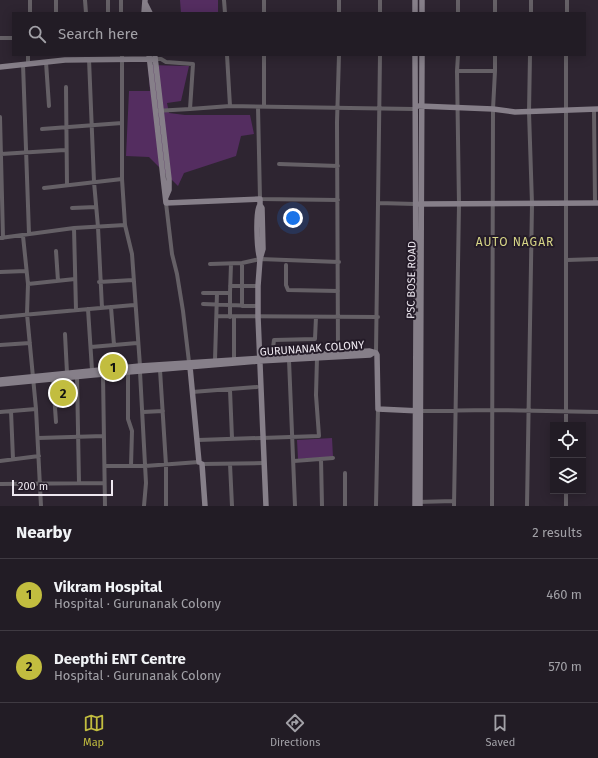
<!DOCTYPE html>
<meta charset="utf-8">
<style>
:root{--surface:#221c25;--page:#2e2932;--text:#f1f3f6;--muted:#a2a1a7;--line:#3f3a42;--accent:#c2bd3f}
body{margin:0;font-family:"Fira Sans",sans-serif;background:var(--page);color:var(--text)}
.controls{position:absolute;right:12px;bottom:12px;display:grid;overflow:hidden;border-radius:0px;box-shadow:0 2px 10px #0003}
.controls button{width:36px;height:36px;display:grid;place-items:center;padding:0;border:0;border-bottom:1px solid var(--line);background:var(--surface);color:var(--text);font:20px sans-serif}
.scale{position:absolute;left:12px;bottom:10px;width:101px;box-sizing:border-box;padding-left:4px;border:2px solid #eee8f0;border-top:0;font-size:11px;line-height:14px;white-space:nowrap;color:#eee8f0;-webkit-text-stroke:3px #241b28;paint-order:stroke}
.you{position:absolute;left:293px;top:218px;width:14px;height:14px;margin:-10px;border:3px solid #fff;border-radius:50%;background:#1a73e8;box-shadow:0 0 0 6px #1a73e833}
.badge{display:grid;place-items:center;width:26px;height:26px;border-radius:50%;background:var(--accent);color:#111;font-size:13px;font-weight:700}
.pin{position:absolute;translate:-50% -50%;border:2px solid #fff;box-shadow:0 1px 4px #0006}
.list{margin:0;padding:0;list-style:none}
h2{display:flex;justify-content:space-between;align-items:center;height:52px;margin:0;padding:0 16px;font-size:17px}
h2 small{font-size:13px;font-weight:400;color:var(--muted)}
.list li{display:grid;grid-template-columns:26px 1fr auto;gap:12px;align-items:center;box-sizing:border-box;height:72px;padding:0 16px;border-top:1px solid var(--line)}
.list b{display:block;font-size:15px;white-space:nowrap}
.list p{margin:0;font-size:13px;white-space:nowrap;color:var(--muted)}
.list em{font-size:13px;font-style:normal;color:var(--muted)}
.icon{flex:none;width:22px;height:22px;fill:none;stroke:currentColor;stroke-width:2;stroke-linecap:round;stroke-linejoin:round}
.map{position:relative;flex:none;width:598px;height:506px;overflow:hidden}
.search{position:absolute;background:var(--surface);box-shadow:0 2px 10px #0003;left:12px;right:12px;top:12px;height:44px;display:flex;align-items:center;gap:10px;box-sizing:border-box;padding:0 14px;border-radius:0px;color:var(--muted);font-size:15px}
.sheet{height:196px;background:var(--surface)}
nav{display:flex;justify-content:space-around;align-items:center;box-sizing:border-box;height:56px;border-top:1px solid var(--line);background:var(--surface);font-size:11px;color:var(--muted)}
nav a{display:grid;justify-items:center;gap:2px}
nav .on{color:var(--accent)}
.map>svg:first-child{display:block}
.green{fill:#542d60}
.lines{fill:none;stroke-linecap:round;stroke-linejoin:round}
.street{stroke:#656066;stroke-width:4}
.secondary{stroke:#867f89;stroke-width:5.5}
.labels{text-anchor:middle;stroke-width:4;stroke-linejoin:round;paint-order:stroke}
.street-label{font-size:11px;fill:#eee8f0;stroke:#241b28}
.neighbourhood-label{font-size:12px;letter-spacing:1px;fill:#d7d687;stroke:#241b28}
</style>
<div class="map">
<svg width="598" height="506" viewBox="0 0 598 506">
<rect width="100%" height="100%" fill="#2e2531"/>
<path class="green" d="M 180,0 L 218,0 L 218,13 L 181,13 Z
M 148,65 L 189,66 L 181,101 L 167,103 L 169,113 L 185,115 L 250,115 L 254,134 L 241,136 L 236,156 L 184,173 L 178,186 L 149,157 L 126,156 L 129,91 L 150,91 Z
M 332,438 L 333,457 L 298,459 L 297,440 Z"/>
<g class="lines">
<path class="street" d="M 30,0 L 30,13
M 85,0 L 86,13
M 121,0 L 121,13
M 224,0 L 225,13
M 339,0 L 339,13
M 495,0 L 495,13
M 56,13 L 56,0
M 108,13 L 108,0
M 264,13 L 264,0
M 380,13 L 380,0
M 458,13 L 458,0
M 531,13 L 531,0
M 567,13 L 567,0
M 0,38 L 13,38
M 122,55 L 122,179 L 125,225 L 132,254 L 140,366
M 227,55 L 230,106 L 414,109
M 264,55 L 264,106
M 458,55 L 457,71 L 495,71 L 495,55
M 566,55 L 566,425
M 89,59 L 94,182 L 98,227 L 102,308
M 155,59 L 161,59 L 166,62 L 193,64 L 190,109 L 230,106
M 46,62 L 49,106
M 28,63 L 28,55
M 23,64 L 29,234
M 66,87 L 67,185
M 258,107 L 260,199 L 338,200
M 594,110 L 595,203
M 155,111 L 190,109
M 0,117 L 3,238
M 42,129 L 122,123
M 1,154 L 65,150
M 279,164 L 338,166
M 44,188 L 122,179
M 166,203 L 172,254 L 177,274 L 183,311 L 189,362
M 378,203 L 416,204
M 72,208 L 96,207
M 74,228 L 76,310
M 23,236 L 28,284 L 27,314 L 36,409 L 41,506
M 0,238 L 74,228 L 125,225
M 56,251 L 58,281
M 567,260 L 598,259
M 242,263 L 242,306
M 210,264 L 242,263 L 260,259 L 339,262
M 286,265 L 286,285 L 288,290 L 338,291
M 0,272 L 26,271
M 99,282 L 133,280
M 28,284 L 75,279
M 230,286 L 258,286
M 203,293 L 230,293 L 231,264
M 203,304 L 258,306
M 111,307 L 114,345
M 88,309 L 92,370
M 217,316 L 378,317
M 0,317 L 134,305
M 230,317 L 230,293
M 234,317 L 234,359
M 65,334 L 67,373
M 0,345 L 30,343
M 91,347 L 137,343
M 338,351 L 337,122 L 339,55
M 376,353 L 380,55
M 272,356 L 274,340 L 315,339 L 316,317
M 215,360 L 217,293
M 289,360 L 295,506
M 160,370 L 166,465 L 166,506
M 128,372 L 128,419 L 132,431 L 131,466
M 140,372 L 146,483 L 144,506
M 103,375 L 105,506
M 77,376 L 79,483
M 53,379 L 56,422
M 230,390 L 232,438
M 192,392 L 257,387
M 55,406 L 68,405 L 67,377
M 11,411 L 13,459
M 420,411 L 492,410 L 598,412
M 0,412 L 36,409
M 143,412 L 163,411
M 38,438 L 104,436
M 198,440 L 319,436 L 316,395 L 317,358
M 321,459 L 322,506
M 0,461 L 39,456
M 294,461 L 333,458
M 230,464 L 232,506
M 105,466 L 145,466 L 199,462 L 202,464 L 264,463
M 0,484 L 104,483
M 417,502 L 454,501
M 345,506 L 345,473
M 376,506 L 378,409
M 454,506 L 459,205 L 457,71
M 492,506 L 493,109 L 495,71
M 527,506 L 532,204 L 529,112 L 530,55
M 566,506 L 566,491"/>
<path class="secondary" d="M 145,3 L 150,13
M 144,13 L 145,0
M 415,13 L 415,0
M 422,13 L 422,0
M 149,55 L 166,203 L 260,199 L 260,205 L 262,208 L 263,249 L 260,259 L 258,286 L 258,317 L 266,506
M 415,55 L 416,306
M 155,57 L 169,179 L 169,190 L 166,197
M 0,67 L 65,60 L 155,59
M 419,106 L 493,109 L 515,112 L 598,109
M 419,204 L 598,203
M 260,205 C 255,211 257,251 260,259
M 190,367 L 199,462
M 0,380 L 140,366 L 369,351 L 376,353 L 377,355 L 378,409 L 420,411
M 0,384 L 93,375 L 259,361 L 370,355 L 373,353
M 202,464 L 205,506
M 415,506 L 416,314
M 420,506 L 422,55"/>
</g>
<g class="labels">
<g class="street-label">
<text transform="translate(411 280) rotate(-89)" y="4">PSC BOSE ROAD</text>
<text transform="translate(312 348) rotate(-4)" y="4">GURUNANAK COLONY</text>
</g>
<g class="neighbourhood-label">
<text x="515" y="246">AUTO NAGAR</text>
</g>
</g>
</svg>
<div class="controls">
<button><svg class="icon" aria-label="locate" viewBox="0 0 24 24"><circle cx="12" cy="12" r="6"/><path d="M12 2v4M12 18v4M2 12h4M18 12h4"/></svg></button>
<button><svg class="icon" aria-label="layers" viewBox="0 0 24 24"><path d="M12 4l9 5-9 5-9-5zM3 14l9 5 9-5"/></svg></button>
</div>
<div class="scale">200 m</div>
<div class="you"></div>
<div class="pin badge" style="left:113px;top:367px">1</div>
<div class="pin badge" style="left:63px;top:393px">2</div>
<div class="search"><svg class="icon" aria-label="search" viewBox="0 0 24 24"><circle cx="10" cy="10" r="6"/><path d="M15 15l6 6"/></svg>Search here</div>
</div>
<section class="sheet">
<h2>Nearby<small>2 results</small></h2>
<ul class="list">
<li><span class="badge">1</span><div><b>Vikram Hospital</b><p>Hospital · Gurunanak Colony</p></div><em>460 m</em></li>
<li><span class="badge">2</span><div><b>Deepthi ENT Centre</b><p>Hospital · Gurunanak Colony</p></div><em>570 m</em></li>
</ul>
</section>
<nav>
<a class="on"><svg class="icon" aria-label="map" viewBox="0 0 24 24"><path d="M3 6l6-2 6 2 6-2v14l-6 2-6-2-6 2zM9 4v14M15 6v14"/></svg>Map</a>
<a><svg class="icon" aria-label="directions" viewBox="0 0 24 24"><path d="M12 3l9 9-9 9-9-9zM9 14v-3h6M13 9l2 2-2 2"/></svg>Directions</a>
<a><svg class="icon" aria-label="saved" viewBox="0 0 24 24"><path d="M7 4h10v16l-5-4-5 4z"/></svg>Saved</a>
</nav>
